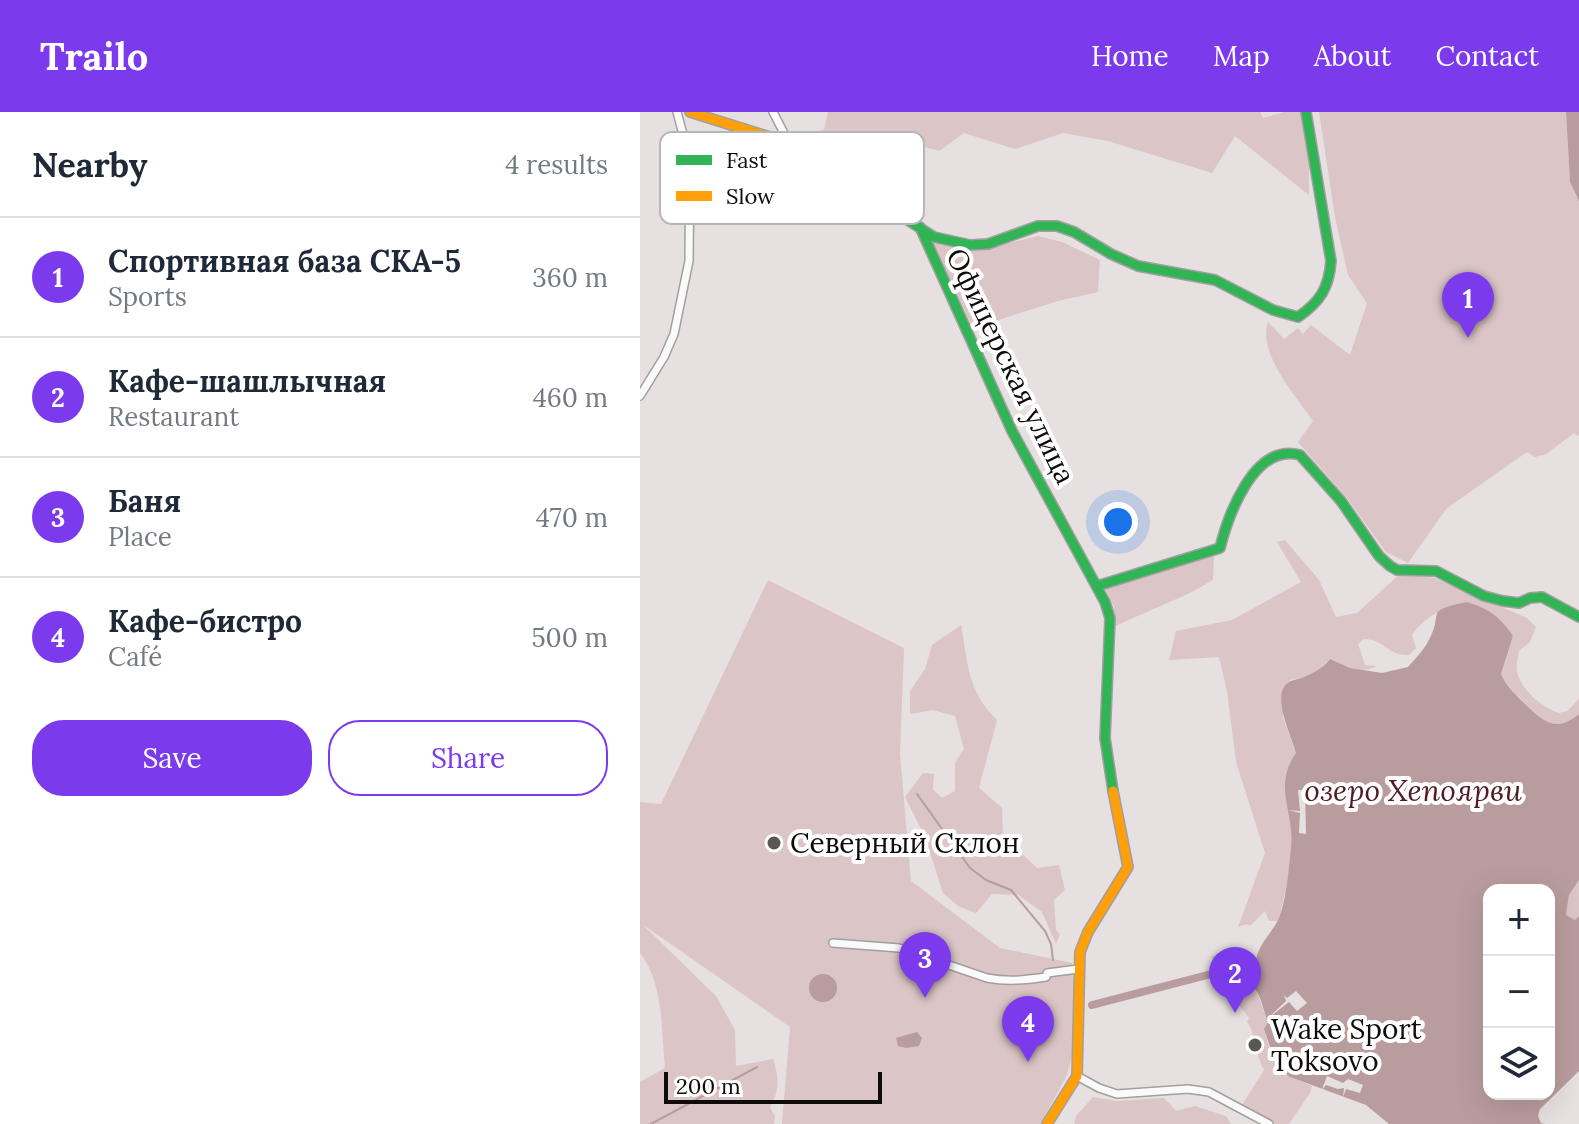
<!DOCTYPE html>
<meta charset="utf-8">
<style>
:root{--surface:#fff;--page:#f6f6f7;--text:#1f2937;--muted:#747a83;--line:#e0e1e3;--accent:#7c3aed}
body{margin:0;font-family:Lora,serif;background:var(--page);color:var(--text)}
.controls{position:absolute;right:24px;bottom:24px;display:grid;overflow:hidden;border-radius:16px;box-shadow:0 8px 32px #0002}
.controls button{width:72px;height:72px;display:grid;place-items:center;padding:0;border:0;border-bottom:2px solid var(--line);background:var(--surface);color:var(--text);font:40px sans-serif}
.scale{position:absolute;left:24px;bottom:20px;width:218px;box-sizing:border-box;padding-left:8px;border:4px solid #0f0b0b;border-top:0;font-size:22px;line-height:28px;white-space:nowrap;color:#0f0b0b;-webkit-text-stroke:6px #fff;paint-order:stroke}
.you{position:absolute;left:478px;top:410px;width:28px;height:28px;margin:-20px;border:6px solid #fff;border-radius:50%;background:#1a73e8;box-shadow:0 0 0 12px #1a73e833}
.badge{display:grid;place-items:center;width:52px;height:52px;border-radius:50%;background:var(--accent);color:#fff;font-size:26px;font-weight:700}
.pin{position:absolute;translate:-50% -66px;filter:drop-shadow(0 2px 4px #0008)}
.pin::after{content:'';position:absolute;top:42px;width:28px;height:24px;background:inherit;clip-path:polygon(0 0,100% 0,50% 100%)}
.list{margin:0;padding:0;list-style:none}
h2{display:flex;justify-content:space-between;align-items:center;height:104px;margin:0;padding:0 32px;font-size:34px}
h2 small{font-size:26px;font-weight:400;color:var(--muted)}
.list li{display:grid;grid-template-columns:52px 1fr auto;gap:24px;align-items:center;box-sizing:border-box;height:120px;padding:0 32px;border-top:2px solid var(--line)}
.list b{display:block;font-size:30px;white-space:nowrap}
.list p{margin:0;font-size:26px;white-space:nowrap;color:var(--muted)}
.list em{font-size:26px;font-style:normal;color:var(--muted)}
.actions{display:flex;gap:16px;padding:24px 32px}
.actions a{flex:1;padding:18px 0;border:2px solid var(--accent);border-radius:32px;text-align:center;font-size:28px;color:var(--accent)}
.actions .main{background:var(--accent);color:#fff}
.icon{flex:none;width:44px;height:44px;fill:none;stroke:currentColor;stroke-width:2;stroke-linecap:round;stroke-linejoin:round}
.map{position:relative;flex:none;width:939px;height:1012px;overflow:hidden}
header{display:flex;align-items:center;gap:48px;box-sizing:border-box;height:112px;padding:0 40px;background:var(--accent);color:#fff}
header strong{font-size:38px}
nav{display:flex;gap:44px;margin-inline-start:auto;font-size:28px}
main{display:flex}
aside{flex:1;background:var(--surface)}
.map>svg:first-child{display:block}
.green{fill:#dbc5c6}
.water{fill:#b99c9e;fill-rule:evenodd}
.pier{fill:#e6e0e0}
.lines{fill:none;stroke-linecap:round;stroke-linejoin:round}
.stream{stroke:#b99c9e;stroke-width:2}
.canal{stroke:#b99c9e;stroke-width:8}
.street-casing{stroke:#a39f9f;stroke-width:10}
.fast-casing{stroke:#a39f9f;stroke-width:12}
.slow-casing{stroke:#a39f9f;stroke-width:12}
.street{stroke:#fbfafa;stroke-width:7}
.fast{stroke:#30b455;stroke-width:9}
.slow{stroke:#ff9f0a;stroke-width:9}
.poi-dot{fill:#5a5656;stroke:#fff;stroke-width:3}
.labels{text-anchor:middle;stroke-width:8;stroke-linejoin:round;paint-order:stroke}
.street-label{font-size:28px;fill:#0f0b0b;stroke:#fff}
.poi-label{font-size:28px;fill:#0f0b0b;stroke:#fff;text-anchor:start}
.water-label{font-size:30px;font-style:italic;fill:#501c24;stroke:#fff}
.key{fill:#fff;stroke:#b7b6b6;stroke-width:2}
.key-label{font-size:22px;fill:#0f0b0b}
</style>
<header>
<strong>Trailo</strong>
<nav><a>Home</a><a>Map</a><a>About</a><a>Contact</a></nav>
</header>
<main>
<aside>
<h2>Nearby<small>4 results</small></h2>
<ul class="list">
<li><span class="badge">1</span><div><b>Спортивная база СКА-5</b><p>Sports</p></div><em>360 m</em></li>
<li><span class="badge">2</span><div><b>Кафе-шашлычная</b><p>Restaurant</p></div><em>460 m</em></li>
<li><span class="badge">3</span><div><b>Баня</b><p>Place</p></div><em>470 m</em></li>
<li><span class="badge">4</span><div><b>Кафе-бистро</b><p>Café</p></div><em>500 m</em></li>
</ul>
<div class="actions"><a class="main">Save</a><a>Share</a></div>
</aside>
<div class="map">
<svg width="939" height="1012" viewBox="0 0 939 1012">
<rect width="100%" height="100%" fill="#e6e0e0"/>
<path class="green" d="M 188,0 L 620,0 L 623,6 L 644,0 L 663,0 L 669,14 L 669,83 L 595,24 L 572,61 L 468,29 L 423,21 L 375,37 L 324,21 L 299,39 L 249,25 L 219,70 L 159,32 L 158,23 L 171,25 L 184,17 Z
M 679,0 L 926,0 L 930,70 L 939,89 L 939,324 L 934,321 L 906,342 L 895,345 L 887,340 L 807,396 L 768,451 L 746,440 L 707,386 L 658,330 L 673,309 C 656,284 617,241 628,210 L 644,227 L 658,216 L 663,222 L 671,213 L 710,243 L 727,191 L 708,163 L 695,105 Z
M 398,124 L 422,130 L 460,148 L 458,180 L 418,189 L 333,216 L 293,131 L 339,138 Z
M 645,428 L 679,468 L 696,505 L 717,501 L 761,461 L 794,466 L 887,506 L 896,515 L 890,530 L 879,539 C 878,545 876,553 877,559 C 880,577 902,596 919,601 L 927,599 L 939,587 L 939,602 C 913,624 900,606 881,587 C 872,579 866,573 861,562 L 873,524 L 826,490 C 805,495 785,504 772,523 L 776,536 L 769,543 C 748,544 746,528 724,527 L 718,532 L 725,553 L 737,554 C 721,563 705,554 690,547 L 672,563 L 650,568 L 643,606 L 656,641 C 636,670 649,685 652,714 C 655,736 645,788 638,809 L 629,809 L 625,799 L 610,814 L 607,812 L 598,815 L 625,741 L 596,650 L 587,579 L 579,545 L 529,548 L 536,519 L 592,508 L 661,470 L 637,430 Z
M 574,442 L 573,468 L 550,481 L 475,514 L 474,495 L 466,477 L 514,459 Z
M 128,468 L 264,536 L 260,642 L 271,769 L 360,836 L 432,851 C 434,885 439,929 427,962 C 420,979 408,995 401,1012 L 142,1012 L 150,915 L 2,812 L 76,884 L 95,918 L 96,954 L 133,947 C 139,965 140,978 130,995 L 135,1004 L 134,1012 L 0,1012 L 0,970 L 25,956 C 21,918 24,871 0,841 L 0,690 L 21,692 Z
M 321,513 C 328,551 327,579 357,608 L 339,676 L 362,696 L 363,724 L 397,756 L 419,753 L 425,778 L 414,788 L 416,818 L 420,822 L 416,832 L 402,800 L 378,783 L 352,782 L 336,801 L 318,794 L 303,781 L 285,725 L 265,685 L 283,661 L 294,662 L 293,677 L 302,686 L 315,679 L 315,651 L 324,637 L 315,604 L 293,598 L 270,602 L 270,579 L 285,557 L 292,533 Z
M 939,768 L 939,804 L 935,808 L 926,803 L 929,783 Z
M 590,835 L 616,850 L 612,857 L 586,857 L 586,866 C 623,873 615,881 628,910 L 624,917 C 633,951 638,961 672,974 L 670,981 L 649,1012 L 636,1012 L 602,993 L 624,958 C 615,942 616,921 607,910 L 609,906 L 582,871 L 572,845 Z
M 453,985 L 477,989 L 524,986 L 536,999 L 555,994 L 586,1004 L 591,1012 L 434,1012 L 436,1004 Z"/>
<path class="water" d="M 926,0 L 939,0 L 939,89 L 930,70 Z
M 826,490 C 849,496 860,505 873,524 L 861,562 C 866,573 872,579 880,587 C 900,606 913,624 939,602 L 939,768 L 929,783 L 926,803 L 935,808 L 939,804 L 939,959 L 900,997 L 898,1004 L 901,1011 L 905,1012 L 749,1012 L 726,993 L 650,965 L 636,953 L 624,917 L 628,910 C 622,896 622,880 608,871 C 598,865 588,868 579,860 L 604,855 L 612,857 C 616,850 617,841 621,834 C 626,825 633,818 638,808 C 646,792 649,755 651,736 C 655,699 632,675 656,641 C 652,624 626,575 654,568 C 669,564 680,559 690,547 L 710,556 L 742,561 L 768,555 C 775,547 784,538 789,528 C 805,499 782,500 826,490 ZM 849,778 L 909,778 L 909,982 L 849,982 Z
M169 876a14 14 0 1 1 28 0a14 14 0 1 1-28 0Z
M 277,920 L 282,926 L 279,934 L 266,936 L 258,934 L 256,926 Z"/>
<path class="pier" d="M 658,678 L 665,678 L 666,722 L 659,721 L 660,701 L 648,698 L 660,699 Z
M 656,879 L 667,891 L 657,899 L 649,890 L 627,907 L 646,889 L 644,883 L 647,886 Z
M 687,964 L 703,971 L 708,967 L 723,973 L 720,981 L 706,977 L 703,985 L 704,976 L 698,977 L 686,973 L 682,978 Z"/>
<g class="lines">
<path class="stream" d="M 277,682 L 330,756 L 346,768 L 371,778 L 405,819 L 411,832 L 413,848
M 11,1012 L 117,955"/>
<path class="canal" d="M 452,893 L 579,860"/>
<g class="street-casing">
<path id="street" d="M 133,0 L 149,31
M 0,284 L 24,245 L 34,222 L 49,149 L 50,48 L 37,0
M 193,831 L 259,836 L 347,866 C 368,870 385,868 406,865 L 407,861 L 438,857
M 437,964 L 459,976 L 477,982 L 548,977 L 569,980 L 629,1012"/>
</g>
<g class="fast-casing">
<path id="fast" d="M 263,105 L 294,125 L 330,133 L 348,132 L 398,114 L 417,114 L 434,120 L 471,142 L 498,154 L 575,168 L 633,198 L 658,205 C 680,190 689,176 691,149 L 666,0
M 280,115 L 372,319 L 465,490 L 470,506 L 465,626 L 473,679
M 457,474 L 580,436 C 588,404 614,330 660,343 L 701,389 L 739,444 L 750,454 L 757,458 L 796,459 L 844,484 L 863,489 L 879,491 L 890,486 L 902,485 L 939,505"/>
</g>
<g class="slow-casing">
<path id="slow" d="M 50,0 L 149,31 L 263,105
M 407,1012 L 437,964 L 440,840 L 448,820 L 488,755 L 473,679"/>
</g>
<use href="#street" class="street"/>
<use href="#fast" class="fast"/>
<use href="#slow" class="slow"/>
</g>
<g class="poi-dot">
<circle cx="134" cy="731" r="8"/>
<circle cx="615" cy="933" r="8"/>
</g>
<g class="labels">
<g class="street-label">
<text transform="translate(371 254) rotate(64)" y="10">Офицерская улица</text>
</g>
<g class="poi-label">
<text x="150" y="741">Северный Склон</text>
<text x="631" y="927">Wake Sport<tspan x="631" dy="32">Toksovo</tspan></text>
</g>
<g class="water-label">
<text x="773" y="689">озеро Хепоярви</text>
</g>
</g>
<rect x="20" y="20" width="264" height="92" rx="12" class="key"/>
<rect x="36" y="43" width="36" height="10" fill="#30b455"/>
<rect x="36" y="79" width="36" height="10" fill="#ff9f0a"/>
<g class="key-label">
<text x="86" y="56">Fast</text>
<text x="86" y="92">Slow</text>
</g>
</svg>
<div class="controls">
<button>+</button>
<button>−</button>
<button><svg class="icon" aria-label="layers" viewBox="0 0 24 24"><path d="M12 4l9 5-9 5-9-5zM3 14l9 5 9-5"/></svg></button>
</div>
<div class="scale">200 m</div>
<div class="you"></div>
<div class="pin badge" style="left:828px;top:226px">1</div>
<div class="pin badge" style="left:595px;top:901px">2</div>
<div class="pin badge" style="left:285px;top:886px">3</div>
<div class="pin badge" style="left:388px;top:950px">4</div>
</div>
</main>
